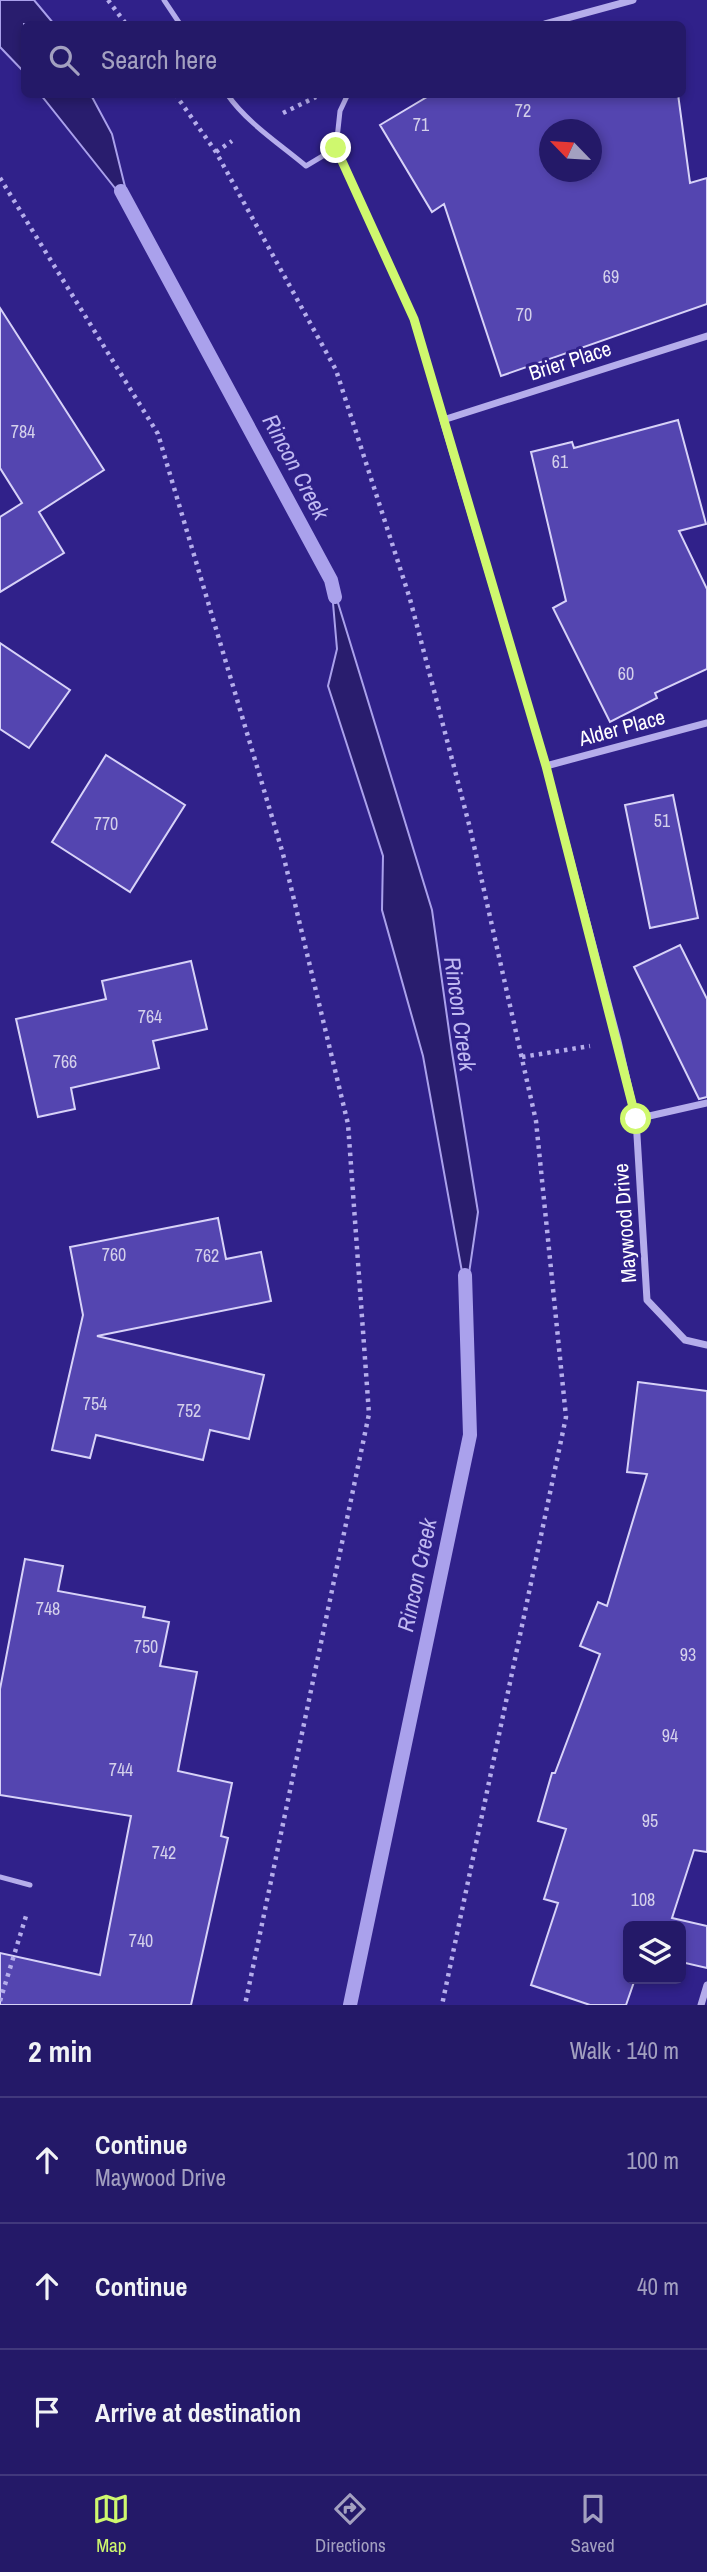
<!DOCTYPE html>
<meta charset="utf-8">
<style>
:root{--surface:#241968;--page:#2c226e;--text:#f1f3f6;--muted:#a3a0c0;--line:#41387c;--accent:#cff86e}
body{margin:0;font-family:"Archivo Narrow",sans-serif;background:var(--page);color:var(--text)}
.controls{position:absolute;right:21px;bottom:21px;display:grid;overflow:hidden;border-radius:10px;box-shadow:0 4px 10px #0003}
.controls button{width:63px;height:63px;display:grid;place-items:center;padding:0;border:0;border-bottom:2px solid var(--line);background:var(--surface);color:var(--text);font:35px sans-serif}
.compass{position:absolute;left:539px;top:119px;width:63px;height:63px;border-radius:50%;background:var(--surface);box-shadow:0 4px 10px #0003;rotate:295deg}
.stop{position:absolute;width:21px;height:21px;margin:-16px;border:5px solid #cff86e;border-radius:50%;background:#fff}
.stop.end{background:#cff86e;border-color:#fff;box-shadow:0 2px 7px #0008}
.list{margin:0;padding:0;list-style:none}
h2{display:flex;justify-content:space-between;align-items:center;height:91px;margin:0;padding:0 28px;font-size:30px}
h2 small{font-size:23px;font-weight:400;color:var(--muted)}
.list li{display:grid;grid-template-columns:46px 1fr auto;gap:21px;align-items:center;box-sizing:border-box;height:126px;padding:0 28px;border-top:2px solid var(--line)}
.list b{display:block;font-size:26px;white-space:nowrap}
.list p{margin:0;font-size:23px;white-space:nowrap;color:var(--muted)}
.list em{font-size:23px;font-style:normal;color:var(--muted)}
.icon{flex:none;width:38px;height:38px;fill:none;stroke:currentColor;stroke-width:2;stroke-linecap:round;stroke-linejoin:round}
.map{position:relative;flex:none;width:707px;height:2005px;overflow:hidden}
.search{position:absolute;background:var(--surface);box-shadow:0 4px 10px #0003;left:21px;right:21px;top:21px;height:77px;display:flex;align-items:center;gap:18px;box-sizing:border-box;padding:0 24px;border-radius:10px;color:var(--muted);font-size:26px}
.sheet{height:469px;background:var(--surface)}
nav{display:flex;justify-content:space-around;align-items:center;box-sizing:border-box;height:98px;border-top:2px solid var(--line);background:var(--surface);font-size:19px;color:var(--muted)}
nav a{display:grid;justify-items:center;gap:4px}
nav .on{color:var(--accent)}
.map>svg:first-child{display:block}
.water{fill:#291d6e;stroke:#aaa1ec;stroke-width:2}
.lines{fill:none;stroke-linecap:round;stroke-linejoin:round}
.stream{stroke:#aaa1ec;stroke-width:14}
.building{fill:#5445b0;stroke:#d7d2f8;stroke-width:2;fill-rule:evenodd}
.path{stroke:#b5adeb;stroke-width:4.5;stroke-dasharray:3.5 5;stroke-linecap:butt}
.service{stroke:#b5adeb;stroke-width:5}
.minor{stroke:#b5adeb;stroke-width:7}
.route{stroke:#cff86e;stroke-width:9}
.labels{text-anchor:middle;stroke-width:6;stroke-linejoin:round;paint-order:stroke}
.number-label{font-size:18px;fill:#d4d0eb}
.street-label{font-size:21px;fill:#fff;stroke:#30218a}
.water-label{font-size:23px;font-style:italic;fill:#c0b9f2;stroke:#30218a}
</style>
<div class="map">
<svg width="707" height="2005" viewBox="0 0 707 2005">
<rect width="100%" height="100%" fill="#30218a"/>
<path class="water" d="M 0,0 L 34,0 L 54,24 L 24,24 L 24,72 L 0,47 Z
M 41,95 L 91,95 L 112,134 L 130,207 Z
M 331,580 L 432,910 L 452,1052 L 478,1212 L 466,1294 L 423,1056 L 382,910 L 383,856 L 328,686 L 337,649 Z"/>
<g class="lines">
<path class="stream" d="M 121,191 L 331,580 L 335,597
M 350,2005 L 470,1435 L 465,1275"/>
</g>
<path class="building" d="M 432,94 L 678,94 L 690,183 L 707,178 L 707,304 L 501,376 L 444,204 L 432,212 L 380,125 ZM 550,130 L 592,130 L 592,172 L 550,172 Z
M 0,308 L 104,470 L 39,512 L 64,553 L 0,592 L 0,517 L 22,503 L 0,468 Z
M 678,420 L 706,524 L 679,531 L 707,589 L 707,669 L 655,693 L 657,698 L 610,722 L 553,608 L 566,601 L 531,452 L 572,442 L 574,448 Z
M 0,643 L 70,690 L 29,748 L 0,729 Z
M 106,755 L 185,805 L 130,892 L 52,842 Z
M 673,795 L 698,918 L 650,928 L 625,805 Z
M 680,945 L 707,999 L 707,1097 L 699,1099 L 634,967 Z
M 191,961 L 207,1029 L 153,1041 L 159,1068 L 71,1088 L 75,1109 L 38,1117 L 16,1019 L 106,999 L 102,981 Z
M 218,1218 L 226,1259 L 261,1252 L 271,1301 L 97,1336 L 264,1375 L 249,1439 L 210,1430 L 203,1460 L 96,1435 L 90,1458 L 52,1450 L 83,1315 L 70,1247 Z
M 638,1382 L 707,1391 L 707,1852 L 694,1850 L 672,1918 L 707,1926 L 707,1968 L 681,1962 L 681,1926 L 628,1926 L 628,1979 L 635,1979 L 626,2005 L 590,2005 L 531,1985 L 558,1903 L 544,1899 L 566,1829 L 538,1821 L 552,1773 L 555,1773 L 600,1654 L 580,1646 L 598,1602 L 607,1606 L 647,1474 L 627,1472 Z
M 25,1559 L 63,1566 L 58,1591 L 145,1607 L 143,1617 L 169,1622 L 160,1666 L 197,1672 L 178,1771 L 232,1783 L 221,1836 L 228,1838 L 191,2005 L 0,2005 L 0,1953 L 100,1975 L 131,1816 L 0,1795 L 0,1689 Z"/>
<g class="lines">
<path class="path" d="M 108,0 L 126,24
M 175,94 L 216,152 L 336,370 L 410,599 L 470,828 L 536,1121 L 566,1417 L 442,2005
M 283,113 L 316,97
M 216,152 L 232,141
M 0,178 L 158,434 L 283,854 L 348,1124 L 369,1414 L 245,2005
M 522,1057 L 590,1046
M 0,2001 L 26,1916"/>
<path class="service" d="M 164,0 L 180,24
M 227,94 C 247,123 280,144 306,166 L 336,148
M 348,94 L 340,111 L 336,148 L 414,319 L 443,420
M 0,1877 L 30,1885"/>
<path class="minor" d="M 545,24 L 633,0
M 707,336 L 443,420 L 546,766 L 618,1041 L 636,1119 L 647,1300 L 685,1340 L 707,1345
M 546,766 L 707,723
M 636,1119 L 707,1103
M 701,2005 L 707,1985"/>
</g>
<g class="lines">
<path class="route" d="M 336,148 L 414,319 L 546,766 L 636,1119"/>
</g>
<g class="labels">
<g class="number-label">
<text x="523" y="117">72</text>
<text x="421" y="131">71</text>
<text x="611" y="283">69</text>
<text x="524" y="321">70</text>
<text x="23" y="438">784</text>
<text x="560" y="468">61</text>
<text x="626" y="680">60</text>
<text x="662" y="827">51</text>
<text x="106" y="830">770</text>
<text x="150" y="1023">764</text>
<text x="65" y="1068">766</text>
<text x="114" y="1261">760</text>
<text x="207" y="1262">762</text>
<text x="95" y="1410">754</text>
<text x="189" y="1417">752</text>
<text x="48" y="1615">748</text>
<text x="146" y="1653">750</text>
<text x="688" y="1661">93</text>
<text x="670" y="1742">94</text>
<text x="121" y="1776">744</text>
<text x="650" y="1827">95</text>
<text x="164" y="1859">742</text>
<text x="643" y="1906">108</text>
<text x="141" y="1947">740</text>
</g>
<g class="street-label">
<text transform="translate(570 361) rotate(-18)" y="7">Brier Place</text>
<text transform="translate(622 728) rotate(-15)" y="7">Alder Place</text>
<text transform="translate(625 1223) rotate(-94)" y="7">Maywood Drive</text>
</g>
<g class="water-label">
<text transform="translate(296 467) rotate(62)" y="8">Rincon Creek</text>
<text transform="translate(460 1014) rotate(82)" y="8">Rincon Creek</text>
<text transform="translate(417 1575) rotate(-78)" y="8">Rincon Creek</text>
</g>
</g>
</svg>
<div class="controls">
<button><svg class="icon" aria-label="layers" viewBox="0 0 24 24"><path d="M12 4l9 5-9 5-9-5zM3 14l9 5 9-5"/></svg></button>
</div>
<svg class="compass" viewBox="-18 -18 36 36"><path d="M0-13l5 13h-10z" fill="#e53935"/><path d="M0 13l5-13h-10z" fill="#a3a0c0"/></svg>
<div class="stop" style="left:636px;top:1119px"></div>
<div class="stop end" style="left:336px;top:148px"></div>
<div class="search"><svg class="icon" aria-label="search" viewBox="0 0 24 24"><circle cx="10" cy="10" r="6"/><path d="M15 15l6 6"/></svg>Search here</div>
</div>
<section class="sheet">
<h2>2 min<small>Walk · 140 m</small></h2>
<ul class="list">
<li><svg class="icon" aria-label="ahead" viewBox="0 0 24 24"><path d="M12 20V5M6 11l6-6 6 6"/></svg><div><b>Continue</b><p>Maywood Drive</p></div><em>100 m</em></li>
<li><svg class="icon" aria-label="ahead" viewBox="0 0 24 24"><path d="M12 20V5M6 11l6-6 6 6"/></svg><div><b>Continue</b></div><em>40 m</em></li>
<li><svg class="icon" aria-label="arrive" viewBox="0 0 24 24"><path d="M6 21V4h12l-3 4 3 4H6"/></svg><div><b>Arrive at destination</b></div></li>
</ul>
</section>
<nav>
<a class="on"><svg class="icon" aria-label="map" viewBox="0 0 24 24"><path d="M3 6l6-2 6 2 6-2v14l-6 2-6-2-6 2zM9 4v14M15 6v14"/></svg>Map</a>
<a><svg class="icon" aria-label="directions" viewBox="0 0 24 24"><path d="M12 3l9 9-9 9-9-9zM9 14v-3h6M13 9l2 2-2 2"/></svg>Directions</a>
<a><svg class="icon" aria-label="saved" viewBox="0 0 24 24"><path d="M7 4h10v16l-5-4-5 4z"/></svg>Saved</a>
</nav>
